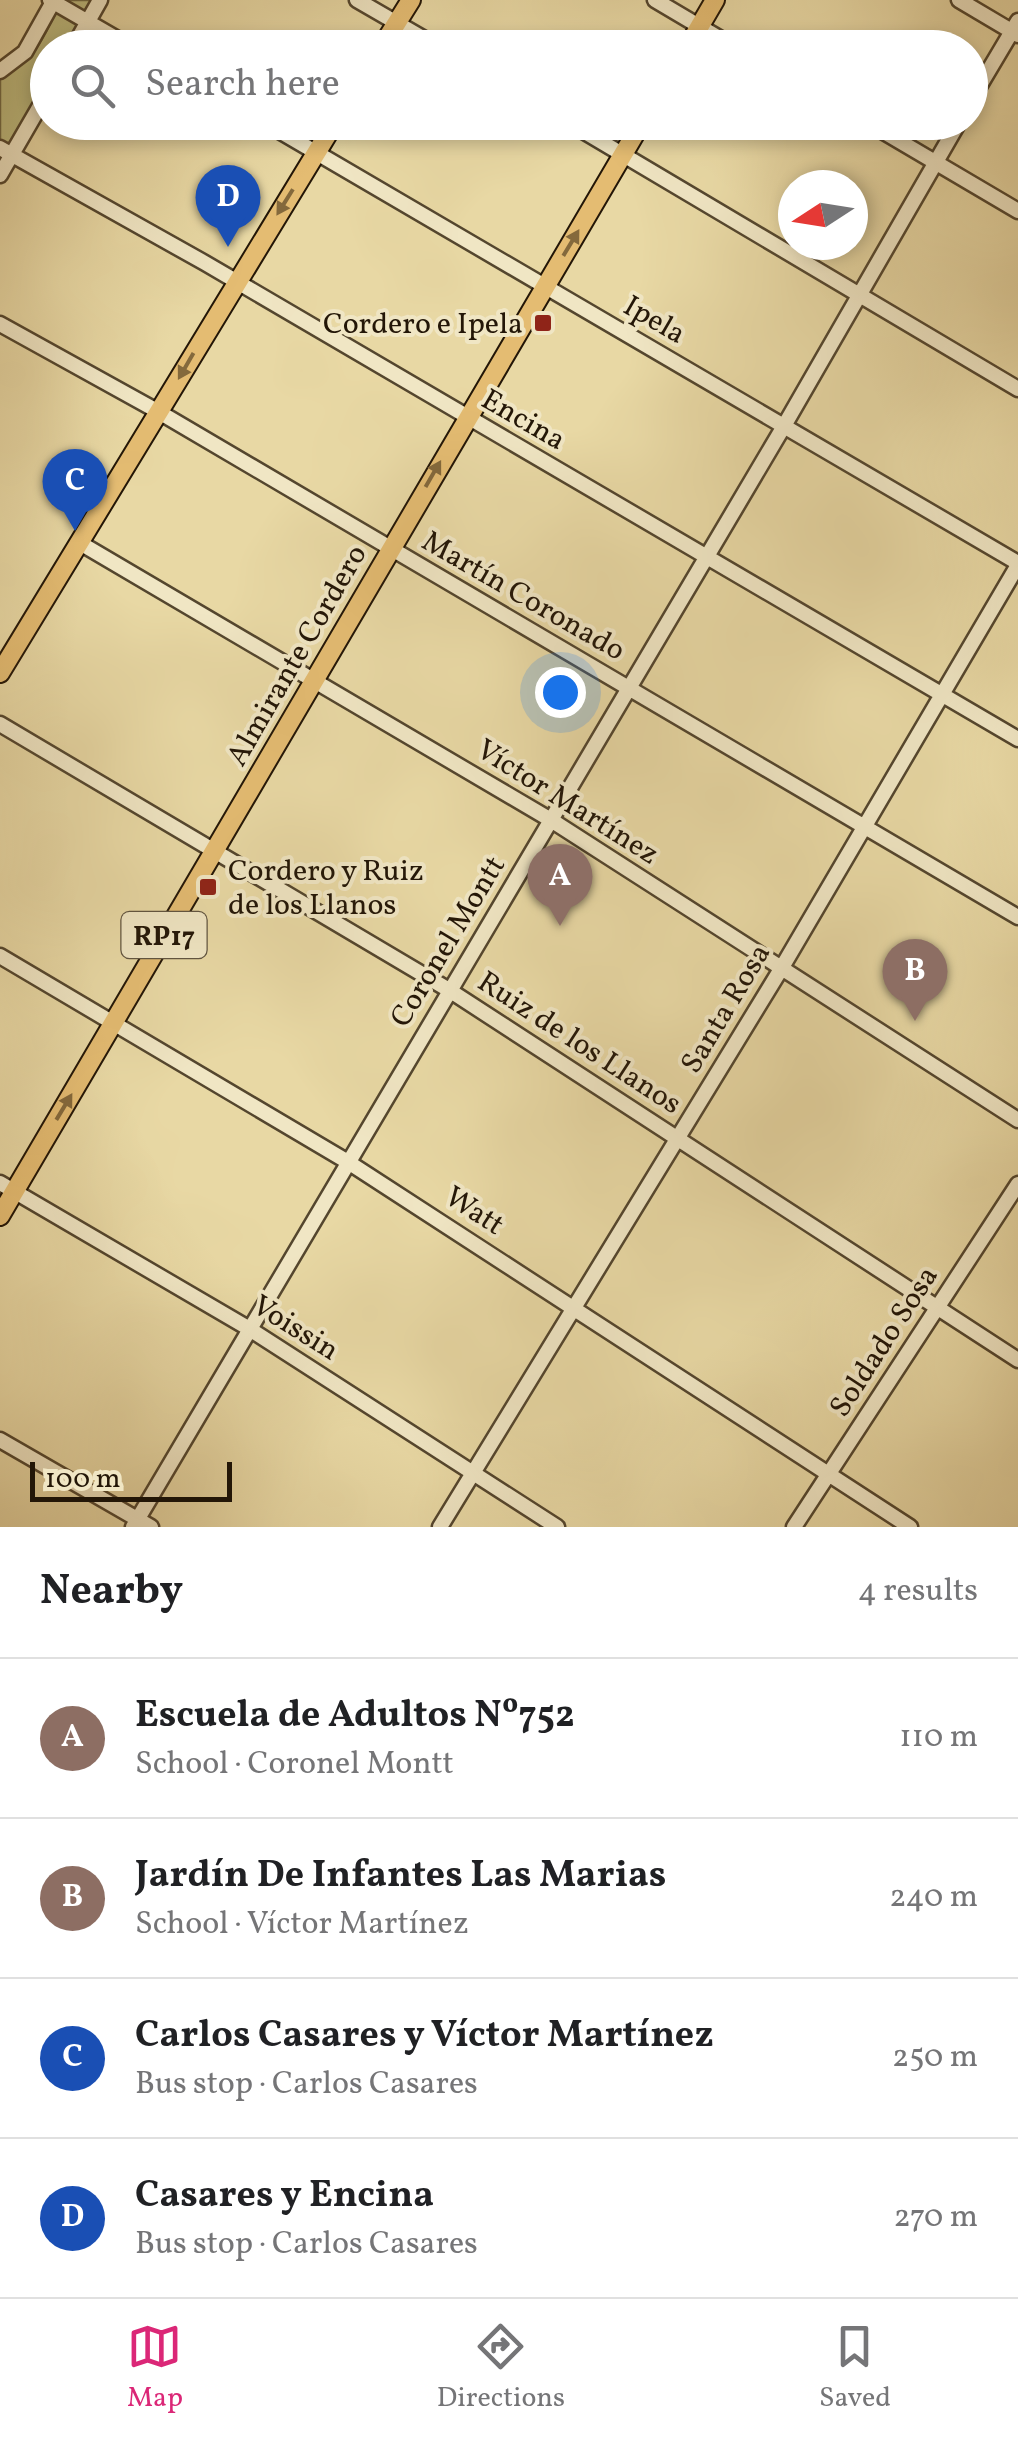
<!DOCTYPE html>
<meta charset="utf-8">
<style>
:root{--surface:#fff;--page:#f2f2f2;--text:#202124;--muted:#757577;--line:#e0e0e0;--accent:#db2777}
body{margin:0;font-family:Vollkorn,serif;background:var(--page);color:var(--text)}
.compass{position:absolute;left:778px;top:170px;width:90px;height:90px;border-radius:50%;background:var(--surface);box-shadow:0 5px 15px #0003;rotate:258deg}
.scale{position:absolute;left:30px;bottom:25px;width:202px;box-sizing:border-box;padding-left:10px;border:5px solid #231607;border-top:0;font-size:28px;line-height:35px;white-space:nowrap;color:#231607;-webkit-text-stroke:8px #f0e6c4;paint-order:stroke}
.you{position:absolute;left:560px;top:692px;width:35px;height:35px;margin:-25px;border:8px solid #fff;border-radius:50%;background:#1a73e8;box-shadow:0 0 0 15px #1a73e833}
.badge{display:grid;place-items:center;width:65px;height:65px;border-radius:50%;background:var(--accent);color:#fff;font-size:32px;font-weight:700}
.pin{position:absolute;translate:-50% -82px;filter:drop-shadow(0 2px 5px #0008)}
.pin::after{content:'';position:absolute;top:52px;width:35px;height:30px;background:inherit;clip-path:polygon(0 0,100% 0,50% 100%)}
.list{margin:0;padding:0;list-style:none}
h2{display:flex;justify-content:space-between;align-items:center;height:130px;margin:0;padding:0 40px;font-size:42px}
h2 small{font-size:32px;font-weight:400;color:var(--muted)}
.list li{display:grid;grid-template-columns:65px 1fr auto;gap:30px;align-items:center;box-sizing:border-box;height:160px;padding:0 40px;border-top:2px solid var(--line)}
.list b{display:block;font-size:38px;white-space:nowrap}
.list p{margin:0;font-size:32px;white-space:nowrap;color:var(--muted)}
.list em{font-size:32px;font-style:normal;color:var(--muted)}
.icon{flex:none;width:55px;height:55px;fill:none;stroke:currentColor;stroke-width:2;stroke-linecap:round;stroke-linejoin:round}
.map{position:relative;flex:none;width:1018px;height:1527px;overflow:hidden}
.search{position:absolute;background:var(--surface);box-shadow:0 5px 15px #0003;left:30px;right:30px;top:30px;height:110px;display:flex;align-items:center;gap:25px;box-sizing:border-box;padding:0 35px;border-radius:55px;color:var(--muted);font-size:38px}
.sheet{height:770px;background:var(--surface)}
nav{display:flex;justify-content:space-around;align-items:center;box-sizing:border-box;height:140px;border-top:2px solid var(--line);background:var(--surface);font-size:28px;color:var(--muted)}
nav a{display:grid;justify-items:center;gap:5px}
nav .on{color:var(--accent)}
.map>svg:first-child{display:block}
.green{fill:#bebc80;stroke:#706944;stroke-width:2.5}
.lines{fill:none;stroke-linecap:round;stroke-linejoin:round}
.minor-casing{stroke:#54462e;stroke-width:19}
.major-casing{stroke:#231607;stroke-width:22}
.minor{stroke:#f0e6c4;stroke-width:14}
.major{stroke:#e4bc72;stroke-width:18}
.oneway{fill:#84693c}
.poi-dot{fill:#8f2418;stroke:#f0e6c4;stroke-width:4}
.labels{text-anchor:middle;stroke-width:8;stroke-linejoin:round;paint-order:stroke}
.shield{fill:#f0e6c4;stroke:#605440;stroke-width:2.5}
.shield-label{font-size:28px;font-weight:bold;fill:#231607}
.street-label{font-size:30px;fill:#231607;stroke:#f0e6c4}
.poi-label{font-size:30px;fill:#231607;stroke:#f0e6c4;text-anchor:end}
</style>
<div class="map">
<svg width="1018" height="1527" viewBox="0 0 1018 1527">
<rect width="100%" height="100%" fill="#e8d8a4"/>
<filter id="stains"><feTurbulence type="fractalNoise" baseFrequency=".002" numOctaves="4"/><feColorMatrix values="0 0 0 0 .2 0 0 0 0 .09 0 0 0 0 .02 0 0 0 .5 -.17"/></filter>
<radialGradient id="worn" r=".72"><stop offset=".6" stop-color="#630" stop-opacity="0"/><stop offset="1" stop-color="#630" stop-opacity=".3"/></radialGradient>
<path class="green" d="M 62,0 L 93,0 L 66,47 L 48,48 L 47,81 L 10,149 L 0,144 L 0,78 C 37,60 44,35 62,0 Z"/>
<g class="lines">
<g class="minor-casing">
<path id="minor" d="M 50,0 L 133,48
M 357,0 L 440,48
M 655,0 L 736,48
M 959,0 L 1018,35
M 73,48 L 100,0
M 0,71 L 25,52 L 54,0
M 970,102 L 1018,21
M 264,122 L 1018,563
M 568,122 L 1018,389
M 867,122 L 1018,211
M 0,148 L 205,263 L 1018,739
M 0,175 L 48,92
M 0,324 L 159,412 L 1018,917
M 80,543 L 551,820 L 1018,1120
M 0,724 L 449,990 L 1018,1360
M 0,956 L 348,1162 L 910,1527
M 0,1183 L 248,1328 L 557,1527
M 0,1440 L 151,1527
M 133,1527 L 784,426 L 959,122
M 440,1527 L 781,969 L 1018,565
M 794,1527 L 1018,1184"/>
</g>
<g class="major-casing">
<path id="major" d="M 381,48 L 411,0
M 687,48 L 715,0
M 0,673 L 335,122
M 0,1216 L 642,122"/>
</g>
<use href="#minor" class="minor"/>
<use href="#major" class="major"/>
</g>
<defs><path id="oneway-solid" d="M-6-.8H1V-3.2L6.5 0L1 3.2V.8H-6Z" transform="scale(2.5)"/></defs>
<g class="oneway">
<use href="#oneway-solid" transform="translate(285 202) rotate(122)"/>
<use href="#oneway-solid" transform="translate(571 243) rotate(-59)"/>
<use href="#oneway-solid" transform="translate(186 366) rotate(120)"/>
<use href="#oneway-solid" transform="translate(433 474) rotate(-60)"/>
<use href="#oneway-solid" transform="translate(64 1107) rotate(-59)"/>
</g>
<g class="poi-dot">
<rect x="533" y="313" width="20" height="20" rx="5"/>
<rect x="198" y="877" width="20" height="20" rx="5"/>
</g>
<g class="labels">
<rect class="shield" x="121.5" y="912" width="85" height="46" rx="8"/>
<g class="shield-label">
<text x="164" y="945">RP17</text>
</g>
<g class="street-label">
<text transform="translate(655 319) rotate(30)" y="10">Ipela</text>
<text transform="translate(524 419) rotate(30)" y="10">Encina</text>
<text transform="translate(524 595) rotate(30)" y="10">Martín Coronado</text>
<text transform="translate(296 655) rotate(-60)" y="10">Almirante Cordero</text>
<text transform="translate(568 801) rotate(32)" y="10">Víctor Martínez</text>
<text transform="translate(447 941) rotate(-59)" y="10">Coronel Montt</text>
<text transform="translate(725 1008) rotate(-59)" y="10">Santa Rosa</text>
<text transform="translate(580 1042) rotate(33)" y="10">Ruiz de los Llanos</text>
<text transform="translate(475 1210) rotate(33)" y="10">Watt</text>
<text transform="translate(296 1327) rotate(32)" y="10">Voissin</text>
<text transform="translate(883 1341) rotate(-57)" y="10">Soldado Sosa</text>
</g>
<g class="poi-label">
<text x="523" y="333">Cordero e Ipela</text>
<text x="228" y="880" text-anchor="start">Cordero y Ruiz<tspan x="228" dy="34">de los Llanos</tspan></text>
</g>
</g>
<rect width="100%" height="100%" filter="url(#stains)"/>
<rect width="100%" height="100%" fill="url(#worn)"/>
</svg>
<svg class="compass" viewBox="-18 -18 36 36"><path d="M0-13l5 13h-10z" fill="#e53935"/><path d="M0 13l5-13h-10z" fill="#757577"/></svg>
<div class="scale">100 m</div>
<div class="you"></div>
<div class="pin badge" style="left:560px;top:926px;background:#8d6e63">A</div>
<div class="pin badge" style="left:915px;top:1021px;background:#8d6e63">B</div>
<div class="pin badge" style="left:75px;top:531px;background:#1a4fb4">C</div>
<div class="pin badge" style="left:228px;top:247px;background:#1a4fb4">D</div>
<div class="search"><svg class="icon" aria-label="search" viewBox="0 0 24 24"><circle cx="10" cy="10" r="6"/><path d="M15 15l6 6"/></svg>Search here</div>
</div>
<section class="sheet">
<h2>Nearby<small>4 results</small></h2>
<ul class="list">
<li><span class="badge" style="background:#8d6e63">A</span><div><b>Escuela de Adultos Nº752</b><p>School · Coronel Montt</p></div><em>110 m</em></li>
<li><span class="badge" style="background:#8d6e63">B</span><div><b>Jardín De Infantes Las Marias</b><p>School · Víctor Martínez</p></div><em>240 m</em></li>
<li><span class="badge" style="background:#1a4fb4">C</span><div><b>Carlos Casares y Víctor Martínez</b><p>Bus stop · Carlos Casares</p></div><em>250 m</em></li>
<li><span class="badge" style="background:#1a4fb4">D</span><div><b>Casares y Encina</b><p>Bus stop · Carlos Casares</p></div><em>270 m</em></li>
</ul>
</section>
<nav>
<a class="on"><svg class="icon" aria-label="map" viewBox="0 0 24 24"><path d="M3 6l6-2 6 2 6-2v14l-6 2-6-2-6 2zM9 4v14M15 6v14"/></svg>Map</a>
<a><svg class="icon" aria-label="directions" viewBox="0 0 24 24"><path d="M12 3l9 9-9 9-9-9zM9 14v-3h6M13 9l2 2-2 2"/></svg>Directions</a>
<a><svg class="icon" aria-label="saved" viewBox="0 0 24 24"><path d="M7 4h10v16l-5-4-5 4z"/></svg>Saved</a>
</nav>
